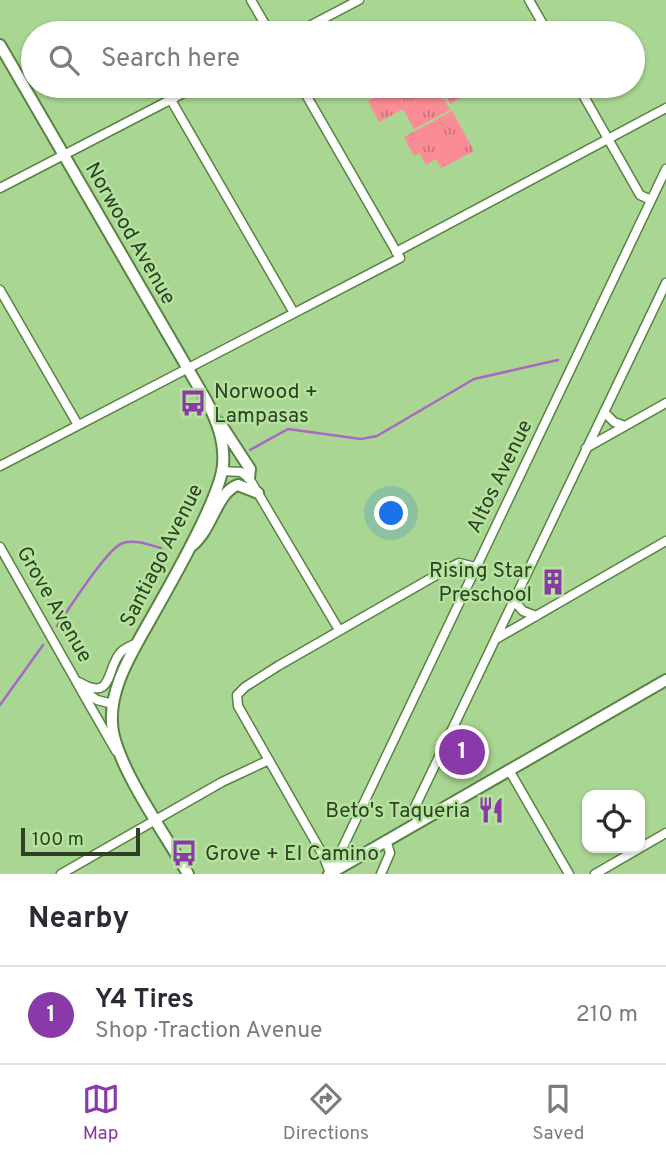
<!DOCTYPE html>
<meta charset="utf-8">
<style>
:root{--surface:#fff;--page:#f2f2f3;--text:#2b2b33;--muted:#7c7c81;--line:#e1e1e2;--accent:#8a39a8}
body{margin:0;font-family:Overpass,sans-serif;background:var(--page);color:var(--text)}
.controls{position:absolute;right:21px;bottom:21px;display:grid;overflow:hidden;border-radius:14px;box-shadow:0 2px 5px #0004}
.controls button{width:63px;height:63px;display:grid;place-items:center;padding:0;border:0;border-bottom:2px solid var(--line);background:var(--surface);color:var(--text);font:35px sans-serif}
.scale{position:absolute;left:21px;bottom:18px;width:119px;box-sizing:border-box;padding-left:7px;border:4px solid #2e4125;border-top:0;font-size:19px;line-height:24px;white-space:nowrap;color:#2e4125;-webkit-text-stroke:5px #b5e39e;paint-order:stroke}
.you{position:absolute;left:392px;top:514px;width:24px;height:24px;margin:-18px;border:5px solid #fff;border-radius:50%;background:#1a73e8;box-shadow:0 0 0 10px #1a73e833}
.badge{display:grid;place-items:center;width:46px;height:46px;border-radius:50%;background:var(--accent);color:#fff;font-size:23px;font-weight:700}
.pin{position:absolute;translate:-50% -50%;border:4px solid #fff;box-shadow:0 2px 7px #0006}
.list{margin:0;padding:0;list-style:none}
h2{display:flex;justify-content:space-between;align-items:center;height:91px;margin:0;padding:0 28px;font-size:30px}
h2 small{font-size:23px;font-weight:400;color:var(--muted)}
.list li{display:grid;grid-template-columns:46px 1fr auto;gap:21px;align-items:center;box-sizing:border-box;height:98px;padding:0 28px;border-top:2px solid var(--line)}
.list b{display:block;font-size:26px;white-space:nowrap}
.list p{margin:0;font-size:23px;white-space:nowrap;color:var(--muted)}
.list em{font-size:23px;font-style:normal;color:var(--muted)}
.icon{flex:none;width:38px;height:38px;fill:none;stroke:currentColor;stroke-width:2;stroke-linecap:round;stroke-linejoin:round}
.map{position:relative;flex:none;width:666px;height:874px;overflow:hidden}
.search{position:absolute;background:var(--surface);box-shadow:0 2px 5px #0004;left:21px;right:21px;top:21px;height:77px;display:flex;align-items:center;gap:18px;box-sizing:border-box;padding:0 24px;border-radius:38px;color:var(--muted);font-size:26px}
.sheet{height:189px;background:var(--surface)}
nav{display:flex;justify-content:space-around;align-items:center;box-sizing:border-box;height:98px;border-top:2px solid var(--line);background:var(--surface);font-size:19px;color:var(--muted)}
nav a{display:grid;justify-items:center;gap:4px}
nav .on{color:var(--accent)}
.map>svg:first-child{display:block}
.grass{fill:url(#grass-tufts)}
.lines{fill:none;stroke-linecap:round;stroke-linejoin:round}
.stream{stroke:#a968c4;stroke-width:2.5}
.minor-casing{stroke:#598343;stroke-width:11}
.secondary-casing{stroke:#598343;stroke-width:14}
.minor{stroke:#fff;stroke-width:8}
.secondary{stroke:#fff;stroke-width:10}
.labels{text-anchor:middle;stroke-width:5;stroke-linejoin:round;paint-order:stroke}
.street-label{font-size:21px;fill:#2e4125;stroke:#b5e39e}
.poi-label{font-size:21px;fill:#2e4125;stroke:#b5e39e;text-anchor:start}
</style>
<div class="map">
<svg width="666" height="874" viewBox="0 0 666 874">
<defs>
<pattern id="grass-tufts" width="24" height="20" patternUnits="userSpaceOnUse" patternTransform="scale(1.75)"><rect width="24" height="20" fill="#f98c95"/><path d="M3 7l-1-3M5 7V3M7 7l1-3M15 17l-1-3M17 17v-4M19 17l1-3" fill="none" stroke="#ca7479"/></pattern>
</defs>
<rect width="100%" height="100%" fill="#a9d692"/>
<path class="grass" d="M 380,86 L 437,86 L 450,110 L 414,129 L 403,109 L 379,122 L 368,101 L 383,93 Z
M 443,86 L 483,86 L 450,104 Z
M 452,111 L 474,151 L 441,168 L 436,159 L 426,165 L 420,153 L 414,156 L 404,137 Z"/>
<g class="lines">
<path class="stream" d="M 250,450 L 288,429 L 361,439 L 377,436 L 474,379 L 558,360
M 57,626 C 69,609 107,548 123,543 C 135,539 150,545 161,548
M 0,705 L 43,645"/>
<g class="minor-casing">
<path id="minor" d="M 251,0 L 270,33
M 529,0 L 548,33
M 296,33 L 359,0
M 578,86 L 640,195 L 651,200
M 171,100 L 294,313
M 0,188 L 197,86
M 396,252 L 666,108
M 0,290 L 78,425
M 604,412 L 614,422 L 625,426
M 586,448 L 666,403
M 0,466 L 400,258 L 301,86
M 222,471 L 241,472 L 249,478 L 339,630
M 0,547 L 80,688 L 97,700 L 113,704
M 514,601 L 523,611 L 536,616
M 496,639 L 666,541
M 79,682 C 114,703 106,667 121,652 C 125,648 133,645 137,643
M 81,690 L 116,751
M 509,770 L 569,874
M 418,821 L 413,811 L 666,283
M 330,873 L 323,855 L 238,706 L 237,695 L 245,687 L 278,666 L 447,569 L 459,563 L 475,567
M 61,874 L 222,782 L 269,760
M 330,874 L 666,169
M 381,874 L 390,853 L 386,840
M 595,874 L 666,833"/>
</g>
<g class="secondary-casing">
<path id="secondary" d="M 0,45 L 206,400 C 217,421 225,441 223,465 C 220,501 160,602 140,638 C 126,663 110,693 112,723 C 113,762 167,837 188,874
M 220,423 L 250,469 L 249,478
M 190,547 C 212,532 216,492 238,485 L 258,493
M 329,874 L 666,680"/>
</g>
<use href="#minor" class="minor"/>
<use href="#secondary" class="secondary"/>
</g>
<defs>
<g id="bus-bare" transform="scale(2.1)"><path d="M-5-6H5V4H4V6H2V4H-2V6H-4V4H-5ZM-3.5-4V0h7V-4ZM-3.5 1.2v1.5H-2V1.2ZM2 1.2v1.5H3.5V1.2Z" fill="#8a39a8" stroke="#b5e39e" stroke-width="2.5" paint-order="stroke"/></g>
<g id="building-bare" transform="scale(2.1)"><path d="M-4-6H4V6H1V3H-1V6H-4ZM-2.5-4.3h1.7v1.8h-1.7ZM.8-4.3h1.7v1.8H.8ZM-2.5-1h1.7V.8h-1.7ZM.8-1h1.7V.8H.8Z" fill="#8a39a8" stroke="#b5e39e" stroke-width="2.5" paint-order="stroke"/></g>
<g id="restaurant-bare" transform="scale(2.1)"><path d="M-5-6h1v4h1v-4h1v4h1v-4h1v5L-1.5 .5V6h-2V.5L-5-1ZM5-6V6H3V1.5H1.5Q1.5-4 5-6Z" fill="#8a39a8" stroke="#b5e39e" stroke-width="2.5" paint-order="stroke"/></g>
</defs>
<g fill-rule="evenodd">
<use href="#bus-bare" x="193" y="403"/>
<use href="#building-bare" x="553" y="582"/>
<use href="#restaurant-bare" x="491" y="810"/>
<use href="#bus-bare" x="184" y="853"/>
</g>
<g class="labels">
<g class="street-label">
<text transform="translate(131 233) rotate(60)" y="7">Norwood Avenue</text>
<text transform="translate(499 476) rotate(-64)" y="7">Altos Avenue</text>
<text transform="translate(161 555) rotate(-63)" y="7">Santiago Avenue</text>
<text transform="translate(55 604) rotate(60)" y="7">Grove Avenue</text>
</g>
<g class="poi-label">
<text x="214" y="398">Norwood +<tspan x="214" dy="24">Lampasas</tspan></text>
<text x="532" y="577" text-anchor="end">Rising Star<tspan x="532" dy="24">Preschool</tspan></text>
<text x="470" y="817" text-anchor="end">Beto's Taqueria</text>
<text x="205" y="860">Grove + El Camino</text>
</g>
</g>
</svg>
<div class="controls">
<button><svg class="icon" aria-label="locate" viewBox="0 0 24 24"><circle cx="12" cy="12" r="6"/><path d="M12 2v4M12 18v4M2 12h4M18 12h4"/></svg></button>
</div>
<div class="scale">100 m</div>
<div class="you"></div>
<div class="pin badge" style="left:462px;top:752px">1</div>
<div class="search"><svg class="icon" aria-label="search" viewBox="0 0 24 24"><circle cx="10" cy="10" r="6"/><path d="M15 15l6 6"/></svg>Search here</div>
</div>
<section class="sheet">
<h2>Nearby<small></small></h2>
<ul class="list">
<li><span class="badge">1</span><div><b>Y4 Tires</b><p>Shop · Traction Avenue</p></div><em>210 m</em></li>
</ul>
</section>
<nav>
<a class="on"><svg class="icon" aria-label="map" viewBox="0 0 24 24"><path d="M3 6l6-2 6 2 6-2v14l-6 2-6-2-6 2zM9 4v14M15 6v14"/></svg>Map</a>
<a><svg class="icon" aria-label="directions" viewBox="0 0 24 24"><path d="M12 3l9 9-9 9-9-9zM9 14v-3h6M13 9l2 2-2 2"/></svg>Directions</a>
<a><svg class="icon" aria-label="saved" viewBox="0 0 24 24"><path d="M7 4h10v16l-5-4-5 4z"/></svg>Saved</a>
</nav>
